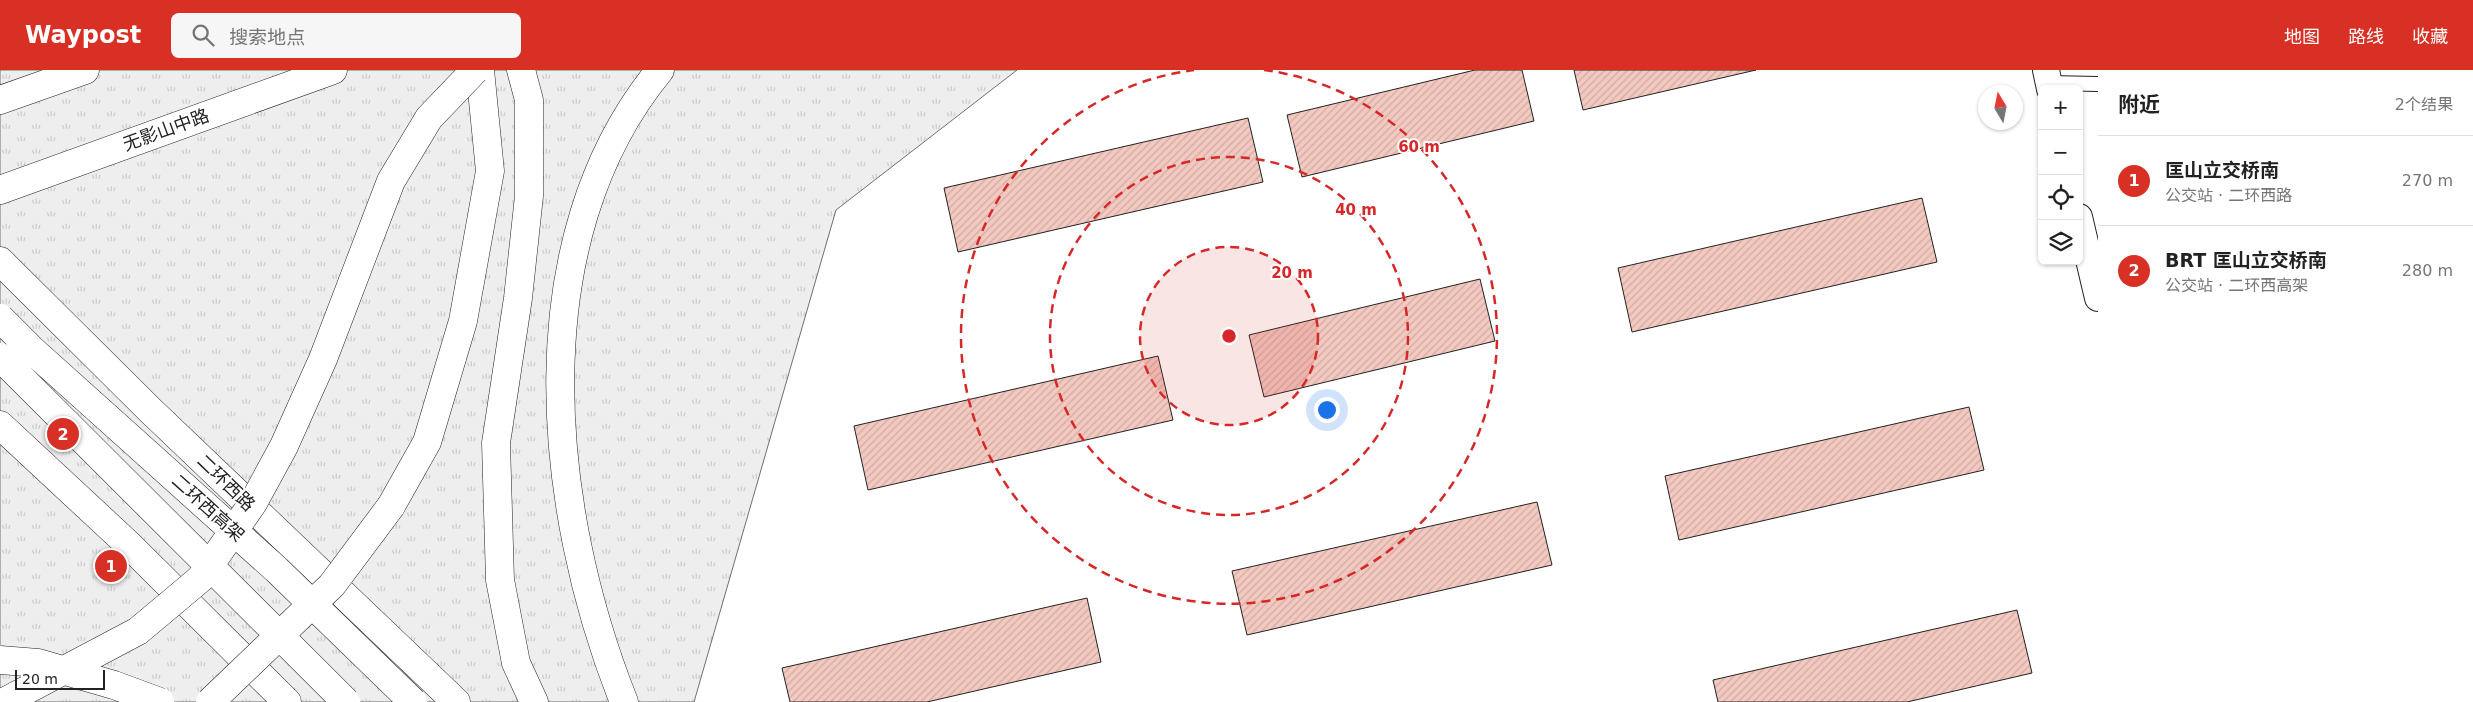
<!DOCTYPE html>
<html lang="zh">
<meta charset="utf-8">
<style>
:root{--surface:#fff;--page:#f6f6f6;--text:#222;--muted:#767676;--line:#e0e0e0;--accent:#d93025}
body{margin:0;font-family:"DejaVu Sans","Noto Sans SC",sans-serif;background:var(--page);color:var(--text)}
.controls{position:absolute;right:15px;top:15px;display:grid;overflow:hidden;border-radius:8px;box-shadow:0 1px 4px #0004}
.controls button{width:45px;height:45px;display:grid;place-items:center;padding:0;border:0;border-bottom:1px solid var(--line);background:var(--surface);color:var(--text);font:25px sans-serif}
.compass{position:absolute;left:1978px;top:15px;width:45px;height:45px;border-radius:50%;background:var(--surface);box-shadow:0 1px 4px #0004;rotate:350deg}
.scale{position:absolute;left:15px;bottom:12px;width:90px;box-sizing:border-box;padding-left:5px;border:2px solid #222;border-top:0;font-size:14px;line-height:18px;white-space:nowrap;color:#222;-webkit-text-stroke:4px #fff;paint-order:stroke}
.you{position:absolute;left:1326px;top:339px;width:18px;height:18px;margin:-12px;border:4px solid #fff;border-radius:50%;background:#1a73e8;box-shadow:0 0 0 8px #1a73e833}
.badge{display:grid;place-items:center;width:32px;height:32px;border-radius:50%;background:var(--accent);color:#fff;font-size:16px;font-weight:700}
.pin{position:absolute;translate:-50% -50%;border:2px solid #fff;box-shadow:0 1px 5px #0006}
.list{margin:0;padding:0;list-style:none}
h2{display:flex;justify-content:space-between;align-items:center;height:65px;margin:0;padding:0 20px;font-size:21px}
h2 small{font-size:16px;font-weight:400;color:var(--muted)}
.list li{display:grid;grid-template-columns:32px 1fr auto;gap:15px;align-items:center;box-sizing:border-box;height:90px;padding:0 20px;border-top:1px solid var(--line)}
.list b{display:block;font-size:19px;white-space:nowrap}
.list p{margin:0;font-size:16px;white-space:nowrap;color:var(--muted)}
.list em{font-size:16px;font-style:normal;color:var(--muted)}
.icon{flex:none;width:28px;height:28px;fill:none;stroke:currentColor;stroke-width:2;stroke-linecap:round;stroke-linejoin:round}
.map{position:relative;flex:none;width:2098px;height:632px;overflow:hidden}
header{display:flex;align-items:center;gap:30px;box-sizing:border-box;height:70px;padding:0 25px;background:var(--accent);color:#fff}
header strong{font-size:24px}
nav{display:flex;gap:28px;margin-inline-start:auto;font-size:18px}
.search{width:350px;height:45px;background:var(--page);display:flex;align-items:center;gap:12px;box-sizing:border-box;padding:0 18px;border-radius:8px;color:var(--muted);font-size:19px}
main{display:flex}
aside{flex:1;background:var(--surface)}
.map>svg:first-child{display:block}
.park{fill:url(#park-tufts);stroke:#6f6f6f}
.building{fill:url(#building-hatch);stroke:#222}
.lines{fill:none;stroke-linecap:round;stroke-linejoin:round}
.service-casing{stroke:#222;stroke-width:16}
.minor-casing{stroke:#222;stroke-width:28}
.primary-casing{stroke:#222;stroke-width:29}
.trunk-casing{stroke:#222;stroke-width:29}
.service{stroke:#fff;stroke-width:14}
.minor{stroke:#fff;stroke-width:26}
.primary{stroke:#fff;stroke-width:28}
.trunk{stroke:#fff;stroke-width:28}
.trunk-bridge-casing{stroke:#222;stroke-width:29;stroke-linecap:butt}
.trunk-bridge{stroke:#fff;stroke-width:28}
.ring{fill:none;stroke:#d62828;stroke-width:2.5;stroke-dasharray:9 6}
.labels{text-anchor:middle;stroke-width:4;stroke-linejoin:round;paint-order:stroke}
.street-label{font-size:18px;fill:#222;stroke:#fff}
.centre{fill:#d62828;stroke:#fff;stroke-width:2.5}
.ring-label{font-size:15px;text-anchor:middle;font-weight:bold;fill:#d62828;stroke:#fff;stroke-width:4;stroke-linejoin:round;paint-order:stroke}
</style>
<header>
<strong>Waypost</strong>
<div class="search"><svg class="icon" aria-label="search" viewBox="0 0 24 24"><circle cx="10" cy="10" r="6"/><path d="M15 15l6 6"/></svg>搜索地点</div>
<nav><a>地图</a><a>路线</a><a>收藏</a></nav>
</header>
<main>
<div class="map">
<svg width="2098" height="632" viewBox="0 0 2098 632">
<defs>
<pattern id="park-tufts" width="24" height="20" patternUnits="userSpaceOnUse" patternTransform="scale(1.25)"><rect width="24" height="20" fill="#eee"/><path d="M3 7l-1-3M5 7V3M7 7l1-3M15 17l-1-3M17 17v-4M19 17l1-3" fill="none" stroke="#ccc"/></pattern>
<pattern id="building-hatch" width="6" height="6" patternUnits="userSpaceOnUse" patternTransform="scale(1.25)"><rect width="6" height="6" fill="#f3c9c0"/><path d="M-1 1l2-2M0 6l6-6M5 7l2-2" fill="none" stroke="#d0aca5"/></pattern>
</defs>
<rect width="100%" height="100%" fill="#fff"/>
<path class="park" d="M 0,0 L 1017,0 L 836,140 L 694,632 L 0,632 Z"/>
<path class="building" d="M 1475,0 L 1522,0 L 1534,51 L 1302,107 L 1287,45 Z
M 1574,0 L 1756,0 L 1583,40 Z
M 1248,48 L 1263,112 L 958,182 L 944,118 Z
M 1922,128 L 1937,192 L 1632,262 L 1618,198 Z
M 1480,209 L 1495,271 L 1264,327 L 1249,265 Z
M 1158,286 L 1173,350 L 868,420 L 854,356 Z
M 1969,337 L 1984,400 L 1679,470 L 1665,406 Z
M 1537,432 L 1552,495 L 1247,565 L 1232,501 Z
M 1087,528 L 1101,592 L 927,632 L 790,632 L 782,598 Z
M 2017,540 L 2032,603 L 1907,632 L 1718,632 L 1713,610 Z"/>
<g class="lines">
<g class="service-casing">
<path id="service" d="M 2048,13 L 2098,14"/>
</g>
<g class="minor-casing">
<path id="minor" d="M 2046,0 L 2050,19
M 2079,147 L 2098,228"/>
</g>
<g class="primary-casing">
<path id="primary" d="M 0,120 L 333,0"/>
</g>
<g class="trunk-casing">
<path id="trunk" d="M 521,0 L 529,30 L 529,126 L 518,228 L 496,373 L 500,510 L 516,593 L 534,632
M 0,30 L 85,0
M 0,191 L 149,339 L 456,632
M 0,355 L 129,475 L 287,632
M 391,436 L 427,372 L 463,251 L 490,101 L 480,0
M 624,632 C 547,439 519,171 660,0"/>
</g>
<use href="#service" class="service"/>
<use href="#minor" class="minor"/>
<use href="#primary" class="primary"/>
<use href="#trunk" class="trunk"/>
<g class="trunk-bridge-casing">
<path id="trunk-bridge" d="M 0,248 L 32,280 L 277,500 L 413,632
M 0,287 L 346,632
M 0,590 L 38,593 L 114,615 L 160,632
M 4,632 L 138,561 L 200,509 L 253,433 L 284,376 L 323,289 L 391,111 L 429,48 L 475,0
M 210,632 L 332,515 L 391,436"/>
</g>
<use href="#trunk-bridge" class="trunk-bridge"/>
</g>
<circle cx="1229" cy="266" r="89" fill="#d62828" fill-opacity=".12"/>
<g class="ring">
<circle cx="1229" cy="266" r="89"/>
<circle cx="1229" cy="266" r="179"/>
<path d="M1264 0A268 268 0 1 1 1194 0"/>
</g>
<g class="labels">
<g class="street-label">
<text transform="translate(166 60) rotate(-20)" y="6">无影山中路</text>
<text transform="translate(226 413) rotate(44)" y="6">二环西路</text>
<text transform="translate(208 438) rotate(42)" y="6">二环西高架</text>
</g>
</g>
<circle cx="1229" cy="266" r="8" class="centre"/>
<g class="ring-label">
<text x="1419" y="82">60 m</text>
<text x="1356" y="145">40 m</text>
<text x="1292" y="208">20 m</text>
</g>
</svg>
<div class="controls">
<button>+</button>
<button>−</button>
<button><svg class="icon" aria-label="locate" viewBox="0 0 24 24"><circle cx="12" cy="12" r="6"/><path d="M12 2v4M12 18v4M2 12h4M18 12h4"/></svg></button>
<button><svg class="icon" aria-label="layers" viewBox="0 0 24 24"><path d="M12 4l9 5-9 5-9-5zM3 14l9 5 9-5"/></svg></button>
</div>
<svg class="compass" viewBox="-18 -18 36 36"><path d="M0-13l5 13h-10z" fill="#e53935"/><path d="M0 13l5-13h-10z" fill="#767676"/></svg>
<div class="scale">20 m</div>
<div class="you"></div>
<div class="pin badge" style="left:111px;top:496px">1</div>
<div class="pin badge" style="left:63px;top:364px">2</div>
</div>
<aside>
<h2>附近<small>2个结果</small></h2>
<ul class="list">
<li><span class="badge">1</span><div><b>匡山立交桥南</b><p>公交站 · 二环西路</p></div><em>270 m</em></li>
<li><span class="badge">2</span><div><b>BRT 匡山立交桥南</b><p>公交站 · 二环西高架</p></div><em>280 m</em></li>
</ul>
</aside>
</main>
